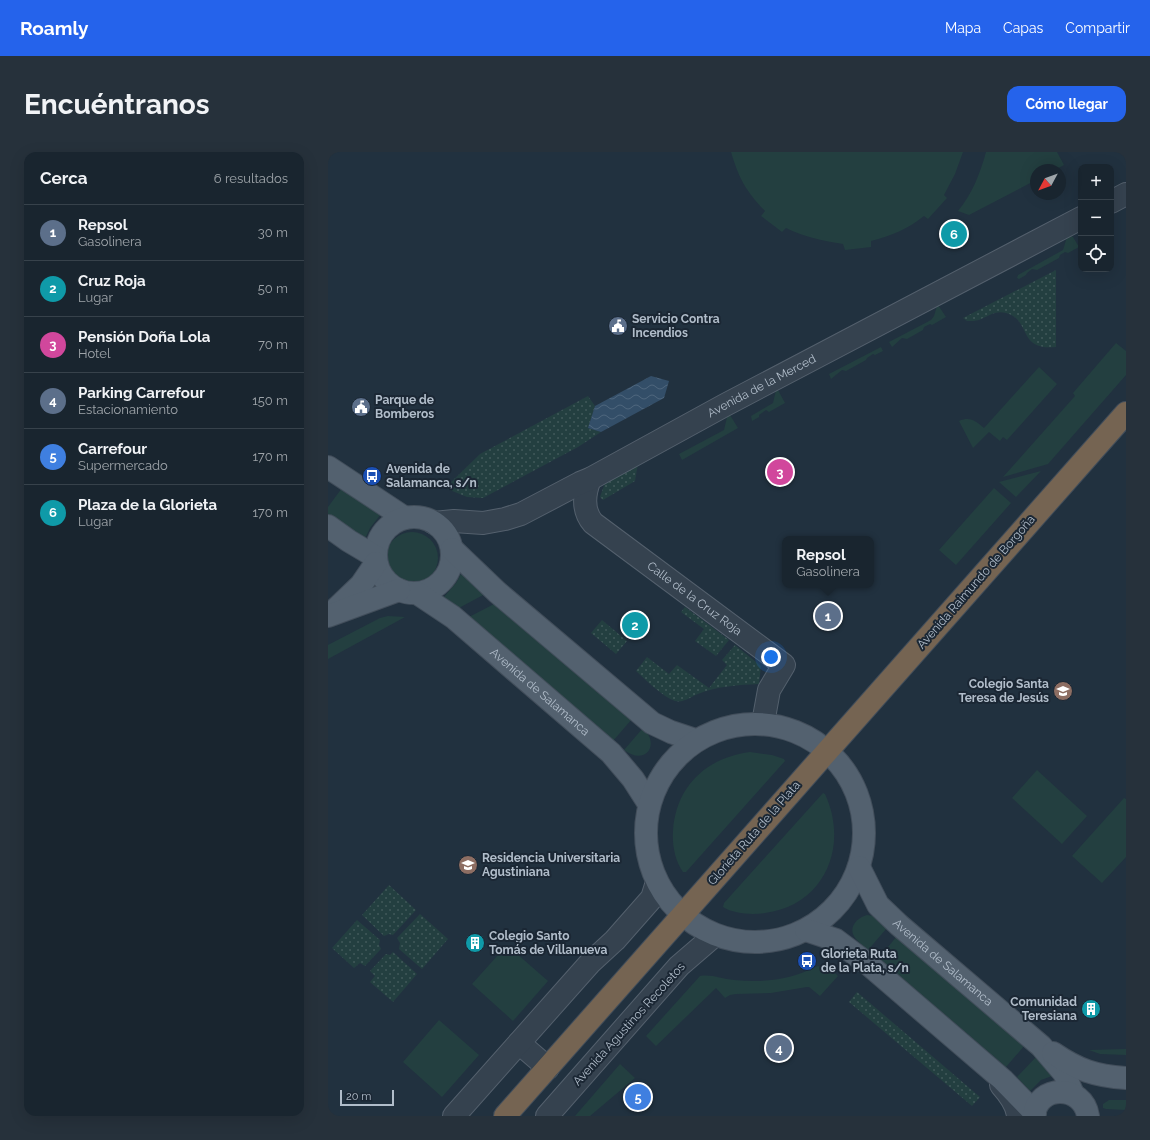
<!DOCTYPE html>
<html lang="es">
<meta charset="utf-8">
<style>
:root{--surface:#19252f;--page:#26313b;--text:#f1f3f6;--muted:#9fa5aa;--line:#37424b;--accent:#2563eb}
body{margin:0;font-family:Raleway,sans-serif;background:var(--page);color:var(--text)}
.controls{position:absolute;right:12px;top:12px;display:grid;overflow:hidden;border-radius:8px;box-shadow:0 4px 16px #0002}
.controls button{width:36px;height:36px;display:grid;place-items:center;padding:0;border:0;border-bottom:1px solid var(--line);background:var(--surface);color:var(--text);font:20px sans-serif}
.compass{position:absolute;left:702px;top:12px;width:36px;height:36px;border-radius:50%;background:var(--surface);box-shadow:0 4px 16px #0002;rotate:229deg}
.scale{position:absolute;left:12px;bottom:10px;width:54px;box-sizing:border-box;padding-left:4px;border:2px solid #b1bdca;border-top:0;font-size:11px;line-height:14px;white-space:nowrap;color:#b1bdca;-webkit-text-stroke:3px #1b2734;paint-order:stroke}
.you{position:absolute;left:443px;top:505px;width:14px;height:14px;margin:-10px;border:3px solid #fff;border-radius:50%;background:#1a73e8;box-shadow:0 0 0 6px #1a73e833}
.badge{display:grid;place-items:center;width:26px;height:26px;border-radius:50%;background:var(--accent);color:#fff;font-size:13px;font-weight:700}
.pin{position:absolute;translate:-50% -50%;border:2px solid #fff;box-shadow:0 1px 4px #0006}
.popup{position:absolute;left:454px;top:384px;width:92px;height:52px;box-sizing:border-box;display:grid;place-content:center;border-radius:8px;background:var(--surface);filter:drop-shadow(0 1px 3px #0005);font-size:13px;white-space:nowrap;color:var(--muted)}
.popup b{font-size:15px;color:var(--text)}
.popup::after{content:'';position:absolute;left:50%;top:100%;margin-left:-8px;border:8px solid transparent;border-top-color:var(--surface)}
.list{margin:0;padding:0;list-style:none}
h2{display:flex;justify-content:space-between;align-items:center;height:52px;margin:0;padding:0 16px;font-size:17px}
h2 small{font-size:13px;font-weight:400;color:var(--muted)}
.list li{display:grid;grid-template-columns:26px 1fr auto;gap:12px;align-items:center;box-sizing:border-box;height:56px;padding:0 16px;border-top:1px solid var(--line)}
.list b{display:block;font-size:15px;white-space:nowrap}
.list p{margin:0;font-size:13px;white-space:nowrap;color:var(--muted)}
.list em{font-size:13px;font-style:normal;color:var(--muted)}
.icon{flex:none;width:22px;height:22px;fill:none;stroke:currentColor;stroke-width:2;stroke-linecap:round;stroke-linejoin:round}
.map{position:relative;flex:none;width:798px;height:964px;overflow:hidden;border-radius:12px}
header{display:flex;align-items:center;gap:24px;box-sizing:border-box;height:56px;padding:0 20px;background:var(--accent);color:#fff}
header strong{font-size:19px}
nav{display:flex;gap:22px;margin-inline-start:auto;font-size:14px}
.intro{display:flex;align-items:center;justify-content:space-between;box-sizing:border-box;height:96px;padding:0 24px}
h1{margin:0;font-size:28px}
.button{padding:10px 18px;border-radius:12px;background:var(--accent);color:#fff;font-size:14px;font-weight:700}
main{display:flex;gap:24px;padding:0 24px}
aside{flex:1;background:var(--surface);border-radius:12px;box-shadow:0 4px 16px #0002}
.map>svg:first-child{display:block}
.green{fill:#233f40}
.garden{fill:url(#garden-dots)}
.water{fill:url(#water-waves)}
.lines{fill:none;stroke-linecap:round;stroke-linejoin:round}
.minor-casing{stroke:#54606d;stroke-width:24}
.major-casing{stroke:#424e5b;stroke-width:24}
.highway-casing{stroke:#414d5a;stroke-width:24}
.minor{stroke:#35424f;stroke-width:22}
.major{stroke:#53616f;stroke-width:22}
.highway{stroke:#756452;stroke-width:22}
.labels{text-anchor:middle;stroke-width:4;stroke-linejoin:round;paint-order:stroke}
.poi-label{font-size:12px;font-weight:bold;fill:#b1bdca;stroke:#1b2734;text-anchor:start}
.street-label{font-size:12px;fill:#b1bdca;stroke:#1b2734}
</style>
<header>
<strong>Roamly</strong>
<nav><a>Mapa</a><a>Capas</a><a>Compartir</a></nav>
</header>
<div class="intro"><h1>Encuéntranos</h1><a class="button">Cómo llegar</a></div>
<main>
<aside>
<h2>Cerca<small>6 resultados</small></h2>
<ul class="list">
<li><span class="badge" style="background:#5c6f8a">1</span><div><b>Repsol</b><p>Gasolinera</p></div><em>30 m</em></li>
<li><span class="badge" style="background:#0f9aa8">2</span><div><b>Cruz Roja</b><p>Lugar</p></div><em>50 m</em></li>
<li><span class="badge" style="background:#d1479c">3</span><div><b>Pensión Doña Lola</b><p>Hotel</p></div><em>70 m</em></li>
<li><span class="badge" style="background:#5c6f8a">4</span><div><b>Parking Carrefour</b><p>Estacionamiento</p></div><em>150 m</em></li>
<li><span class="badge" style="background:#3f7fe0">5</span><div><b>Carrefour</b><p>Supermercado</p></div><em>170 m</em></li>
<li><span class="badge" style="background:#0f9aa8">6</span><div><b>Plaza de la Glorieta</b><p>Lugar</p></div><em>170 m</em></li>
</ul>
</aside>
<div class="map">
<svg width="798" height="964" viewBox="0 0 798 964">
<defs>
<pattern id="garden-dots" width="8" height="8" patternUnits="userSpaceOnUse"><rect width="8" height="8" fill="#233f40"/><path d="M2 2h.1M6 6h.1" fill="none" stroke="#41595a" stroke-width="1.8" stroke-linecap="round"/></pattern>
<pattern id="water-waves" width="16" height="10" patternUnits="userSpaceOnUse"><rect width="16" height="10" fill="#334e68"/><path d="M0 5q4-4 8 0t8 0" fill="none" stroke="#4e667c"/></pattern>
</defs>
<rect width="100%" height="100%" fill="#21313f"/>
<path class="green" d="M 403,0 L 635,0 L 627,22 L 616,43 L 619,46 L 600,67 L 596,64 C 580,77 563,84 543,89 L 543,95 L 517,98 L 515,92 C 495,89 477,85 458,76 L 454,80 L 433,64 L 437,59 C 418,39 411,27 403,0 Z
M 658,0 L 729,0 L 736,13 L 727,18 L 708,18 L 708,28 L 641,63 L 630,59 C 644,42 652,22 658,0 Z
M 742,83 L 745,85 L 751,95 L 740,101 L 737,100 L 732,103 L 731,106 L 709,118 L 704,117 L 699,121 L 698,123 L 691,127 L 689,126 L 690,123 L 735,98 L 739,85 Z
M 610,153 L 618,165 L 604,173 L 602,172 L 596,175 L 595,178 L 579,187 L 574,186 L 564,195 L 561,190 L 603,168 L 606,164 L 609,154 Z
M 788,191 L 798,199 L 798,223 L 720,312 L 675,325 L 747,244 L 745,241 Z
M 553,195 L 555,199 L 547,203 L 545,202 L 539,206 L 538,208 L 518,219 L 514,218 L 503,227 L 501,222 Z
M 711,215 L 729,232 L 679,288 L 675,285 L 672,289 L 661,280 L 645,296 L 631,269 C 642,264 648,269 656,276 Z
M 448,238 L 450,238 L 457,251 L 441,260 L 438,258 L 431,263 L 431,265 L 424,269 L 423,264 L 445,251 Z
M 402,263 L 410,276 L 354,308 L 351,302 L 396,278 L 399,265 Z
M 713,319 L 688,345 L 671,330 Z
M 14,336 L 53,362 L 42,376 L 36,389 L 0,362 L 0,355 Z
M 666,336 L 683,351 L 628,413 L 611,398 Z
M58 406a26 26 0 1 1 52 0a26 26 0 1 1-52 0Z
M 133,422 L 157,442 L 129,457 L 116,445 L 128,431 Z
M 168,451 L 304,567 L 285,589 L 139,466 Z
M 60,464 L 77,465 L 0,507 L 0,493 L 52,466 Z
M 315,576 C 333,593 317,614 296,598 Z
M 422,600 L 444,603 L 456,607 L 457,609 L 358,720 L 355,720 C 347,709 344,693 345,679 C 348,634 378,606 422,600 Z
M 709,618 L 759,664 L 734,692 L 684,646 Z
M 495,641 L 497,642 C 521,694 497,753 437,761 C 424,763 406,762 395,755 L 396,751 Z
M 796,646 L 798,647 L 798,705 L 774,731 L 744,704 Z
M 539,763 L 546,764 L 559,776 L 540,798 C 536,794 531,791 528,787 C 519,777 528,766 539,763 Z
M 569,784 L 697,893 L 678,915 L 551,806 Z
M 179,793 L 220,829 L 185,869 L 144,832 Z
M 490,814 L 503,817 L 510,824 L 492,844 L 481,835 L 479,835 L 443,841 L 408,842 L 402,843 L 397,846 L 388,836 L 328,894 L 318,884 L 372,824 C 384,822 394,827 406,828 C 437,831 461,828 490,814 Z
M 111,868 L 151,903 L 114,945 L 75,910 Z
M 798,897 L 798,903 L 772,902 L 761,898 Z
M 709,904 L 724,924 L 713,928 L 702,939 L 689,925 Z
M 292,912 L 307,926 L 262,964 L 247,964 Z
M 781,948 L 798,948 L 798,958 L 778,957 L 775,956 L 775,952 Z"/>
<path class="garden" d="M 728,118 L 728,195 C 689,199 704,168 678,161 C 668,158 660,164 651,168 C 647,169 643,169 639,169 L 635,166 Z
M 260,244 L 267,254 L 260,276 L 273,280 L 250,295 L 155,346 L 139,345 L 117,336 L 152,302 Z
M 310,311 L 307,329 L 275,348 L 272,345 L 278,328 Z
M 357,455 L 401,488 L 388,504 L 367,489 L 376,477 L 353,460 Z
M 274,468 L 299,489 L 288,502 L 263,481 Z
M 407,493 L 433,514 L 431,532 C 411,533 389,534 370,542 C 362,545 356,551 347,549 C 335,545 318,528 308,519 L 319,505 L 341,522 L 349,513 L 381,536 L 399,513 L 394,508 Z
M 61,733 L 88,758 L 65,783 L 61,782 L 56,784 L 34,763 Z
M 92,762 L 120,787 L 94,817 L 71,797 L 72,791 L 69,786 Z
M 29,768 L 52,788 L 51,793 L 53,797 L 37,814 L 32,811 L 26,816 L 4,796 Z
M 65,800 L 89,822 L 65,850 L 42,830 L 47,824 L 42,819 L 58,802 L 62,803 Z
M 529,840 L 652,945 L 644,954 L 521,850 Z"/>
<path class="water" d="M 323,224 L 341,229 L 336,246 L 273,280 L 260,276 L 267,254 Z"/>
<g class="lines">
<g class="minor-casing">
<g id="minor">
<path d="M 783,50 L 798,42"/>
<path id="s1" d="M 262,327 C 256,342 254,358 265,371 L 456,513 L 441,538 L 435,571"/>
<path id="s2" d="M 106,371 L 126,369 L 155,371 L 177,367 L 193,362 L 252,331 L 262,327 L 397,253 L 753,66"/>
<path d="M 191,891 L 220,916"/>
<path d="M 673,933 C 681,942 689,952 690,964"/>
<path d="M 126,964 L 262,811 L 287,788 L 324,746 L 329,730"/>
<path d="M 219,964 L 351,814 L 387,783"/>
</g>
</g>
<g class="major-casing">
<g id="major">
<path d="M 0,315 L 77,366"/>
<circle cx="86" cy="403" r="38"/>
<path d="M 0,374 L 21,389 L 48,405"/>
<path d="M 124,397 L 169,440 L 324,571 L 343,580 L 367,588"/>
<path id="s3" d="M 89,441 L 125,465 L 283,601 L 305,627 L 321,652"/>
<path d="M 9,456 L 33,433 L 48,411"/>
<path d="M 0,464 L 71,438"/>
<circle cx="427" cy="681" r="109"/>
<path id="s4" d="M 531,715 L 550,753 L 571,773 L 713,894 L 736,921 L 745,942"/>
<path d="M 478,778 L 508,788 L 540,812 L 675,928 L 707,961"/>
<path d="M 725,901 C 750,918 767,924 798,926"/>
<path d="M 706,964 C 709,932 755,932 760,964"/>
</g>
</g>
<g class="highway-casing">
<path id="highway" d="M 177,964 L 798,261"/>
</g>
<use href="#minor" class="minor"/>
<use href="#major" class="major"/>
<use href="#highway" class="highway"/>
</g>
<defs>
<g id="civic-disc" transform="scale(1)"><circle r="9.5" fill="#5c6f8a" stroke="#1b2734"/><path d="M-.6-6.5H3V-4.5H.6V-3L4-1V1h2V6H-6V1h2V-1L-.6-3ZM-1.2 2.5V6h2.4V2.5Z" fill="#fff"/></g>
<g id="bus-disc" transform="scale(1)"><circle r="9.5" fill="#1a4fb4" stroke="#1b2734"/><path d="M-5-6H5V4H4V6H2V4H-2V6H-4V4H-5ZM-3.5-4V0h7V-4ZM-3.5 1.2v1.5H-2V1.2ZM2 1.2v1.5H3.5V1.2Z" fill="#fff"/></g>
<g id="school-disc" transform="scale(1)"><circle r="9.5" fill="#8d6e63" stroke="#1b2734"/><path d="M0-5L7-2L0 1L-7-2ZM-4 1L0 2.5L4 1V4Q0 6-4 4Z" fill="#fff"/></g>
<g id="university-disc" transform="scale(1)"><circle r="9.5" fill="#8d6e63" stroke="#1b2734"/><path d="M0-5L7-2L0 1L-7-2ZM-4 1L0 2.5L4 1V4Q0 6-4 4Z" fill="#fff"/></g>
<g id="building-disc" transform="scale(1)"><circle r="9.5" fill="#0f9aa8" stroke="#1b2734"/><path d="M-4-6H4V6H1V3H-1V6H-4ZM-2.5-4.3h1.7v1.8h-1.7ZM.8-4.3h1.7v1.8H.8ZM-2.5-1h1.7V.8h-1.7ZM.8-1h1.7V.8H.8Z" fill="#fff"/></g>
</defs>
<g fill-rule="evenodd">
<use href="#civic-disc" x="290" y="174"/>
<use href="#civic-disc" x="33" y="255"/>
<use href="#bus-disc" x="44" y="324"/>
<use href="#school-disc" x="735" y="539"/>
<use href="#university-disc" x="140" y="713"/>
<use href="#building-disc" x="147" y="791"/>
<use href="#bus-disc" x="479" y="809"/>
<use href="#building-disc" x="763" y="857"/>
</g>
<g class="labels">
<g class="poi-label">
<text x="304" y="171">Servicio Contra<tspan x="304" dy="14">Incendios</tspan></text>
<text x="47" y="252">Parque de<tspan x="47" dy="14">Bomberos</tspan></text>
<text x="58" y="321">Avenida de<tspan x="58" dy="14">Salamanca, s/n</tspan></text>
<text x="721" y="536" text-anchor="end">Colegio Santa<tspan x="721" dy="14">Teresa de Jesús</tspan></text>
<text x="154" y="710">Residencia Universitaria<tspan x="154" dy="14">Agustiniana</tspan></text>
<text x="161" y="788">Colegio Santo<tspan x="161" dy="14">Tomás de Villanueva</tspan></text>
<text x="493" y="806">Glorieta Ruta<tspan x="493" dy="14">de la Plata, s/n</tspan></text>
<text x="749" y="854" text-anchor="end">Comunidad<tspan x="749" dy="14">Teresiana</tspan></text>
</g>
<g class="street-label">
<text dy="4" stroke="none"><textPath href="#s2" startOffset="361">Avenida de la Merced</textPath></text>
<text transform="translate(648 430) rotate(-49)" y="4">Avenida Raimundo de Borgoña</text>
<text dy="4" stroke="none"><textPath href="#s1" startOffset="173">Calle de la Cruz Roja</textPath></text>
<text dy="4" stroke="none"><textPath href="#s3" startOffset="158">Avenida de Salamanca</textPath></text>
<text transform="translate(426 681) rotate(-49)" y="4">Glorieta Ruta de la Plata</text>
<text dy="4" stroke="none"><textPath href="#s4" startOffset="129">Avenida de Salamanca</textPath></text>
<text transform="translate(301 872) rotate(-48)" y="4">Avenida Agustinos Recoletos</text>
</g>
</g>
</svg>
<div class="controls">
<button>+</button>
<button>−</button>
<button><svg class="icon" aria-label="locate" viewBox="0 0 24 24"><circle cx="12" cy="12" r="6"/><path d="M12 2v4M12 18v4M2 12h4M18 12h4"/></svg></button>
</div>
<svg class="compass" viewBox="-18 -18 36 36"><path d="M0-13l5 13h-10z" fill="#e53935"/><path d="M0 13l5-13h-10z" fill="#9fa5aa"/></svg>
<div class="scale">20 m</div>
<div class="you"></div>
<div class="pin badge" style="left:500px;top:464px;background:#5c6f8a">1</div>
<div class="popup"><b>Repsol</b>Gasolinera</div>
<div class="pin badge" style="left:307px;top:473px;background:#0f9aa8">2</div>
<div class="pin badge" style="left:452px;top:320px;background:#d1479c">3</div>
<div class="pin badge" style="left:451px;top:896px;background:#5c6f8a">4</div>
<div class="pin badge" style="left:310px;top:945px;background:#3f7fe0">5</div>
<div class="pin badge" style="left:626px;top:82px;background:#0f9aa8">6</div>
</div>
</main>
